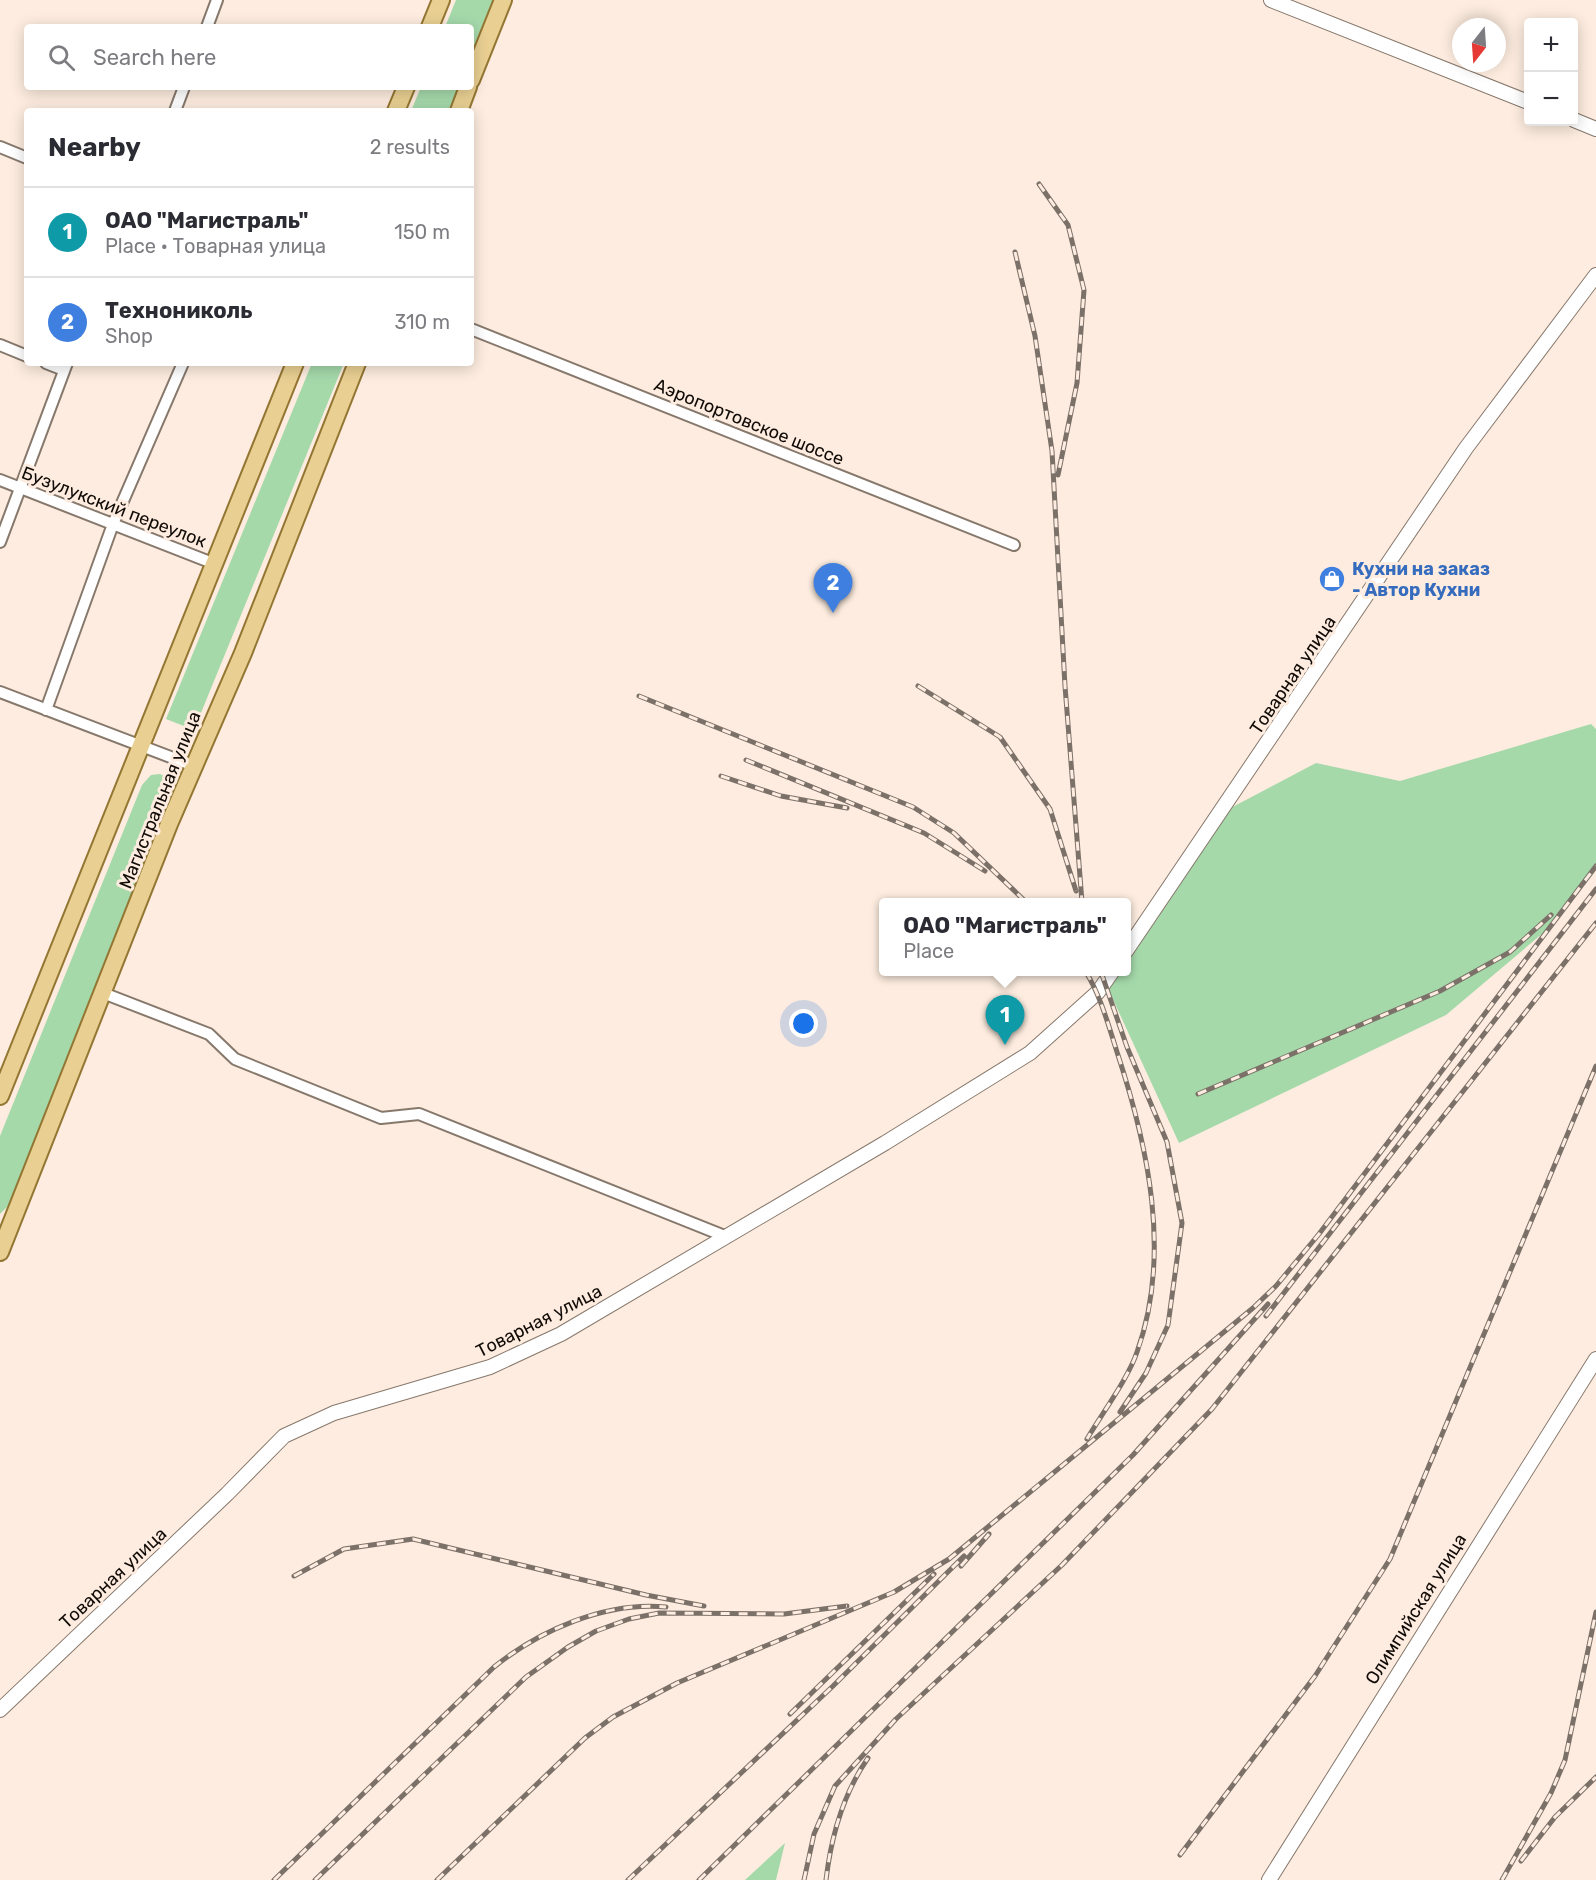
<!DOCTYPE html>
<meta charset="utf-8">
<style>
:root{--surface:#fff;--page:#f7f7f7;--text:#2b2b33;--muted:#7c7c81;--line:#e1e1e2;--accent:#b45309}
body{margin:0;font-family:Rubik,sans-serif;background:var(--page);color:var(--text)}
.controls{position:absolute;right:18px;top:18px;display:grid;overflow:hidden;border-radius:6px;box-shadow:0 3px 15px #0003}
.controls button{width:54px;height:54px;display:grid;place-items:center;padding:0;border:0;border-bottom:2px solid var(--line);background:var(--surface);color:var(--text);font:30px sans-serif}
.compass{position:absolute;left:1452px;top:18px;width:54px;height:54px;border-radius:50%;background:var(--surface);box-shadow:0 3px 15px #0003;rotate:197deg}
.you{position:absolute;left:804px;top:1024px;width:21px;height:21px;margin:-15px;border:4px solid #fff;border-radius:50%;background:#1a73e8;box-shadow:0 0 0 9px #1a73e833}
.badge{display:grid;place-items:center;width:39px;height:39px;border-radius:50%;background:var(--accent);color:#fff;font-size:20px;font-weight:700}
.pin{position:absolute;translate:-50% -50px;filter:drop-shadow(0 2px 3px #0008)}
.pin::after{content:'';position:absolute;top:32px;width:21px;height:18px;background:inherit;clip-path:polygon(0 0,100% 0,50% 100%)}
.popup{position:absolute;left:879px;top:898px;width:252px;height:78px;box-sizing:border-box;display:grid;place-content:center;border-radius:6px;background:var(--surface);filter:drop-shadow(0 2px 4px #0005);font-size:20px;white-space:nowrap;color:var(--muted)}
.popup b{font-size:22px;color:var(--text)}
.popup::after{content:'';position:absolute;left:50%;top:100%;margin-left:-12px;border:12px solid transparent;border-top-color:var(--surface)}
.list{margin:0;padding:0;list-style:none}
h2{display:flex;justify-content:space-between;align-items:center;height:78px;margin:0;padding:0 24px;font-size:26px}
h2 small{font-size:20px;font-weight:400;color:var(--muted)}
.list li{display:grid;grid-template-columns:39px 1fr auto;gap:18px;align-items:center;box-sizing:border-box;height:90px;padding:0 24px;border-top:2px solid var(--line)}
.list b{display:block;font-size:22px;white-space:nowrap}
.list p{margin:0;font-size:20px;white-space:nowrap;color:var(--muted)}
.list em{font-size:20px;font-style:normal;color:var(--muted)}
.icon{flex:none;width:33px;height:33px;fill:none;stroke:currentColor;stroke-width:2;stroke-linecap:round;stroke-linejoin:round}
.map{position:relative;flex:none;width:1596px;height:1880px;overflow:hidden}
.search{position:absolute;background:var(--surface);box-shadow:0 3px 15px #0003;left:24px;top:24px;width:450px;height:66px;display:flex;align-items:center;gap:15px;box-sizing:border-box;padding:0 21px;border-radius:6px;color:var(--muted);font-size:22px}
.panel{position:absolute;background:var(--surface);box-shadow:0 3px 15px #0003;left:24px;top:108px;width:450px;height:258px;border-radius:6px}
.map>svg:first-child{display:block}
.green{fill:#a5d9aa}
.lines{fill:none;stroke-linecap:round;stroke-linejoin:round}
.minor-casing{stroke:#87786c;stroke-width:14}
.tertiary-casing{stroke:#87786c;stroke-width:16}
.primary-casing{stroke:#947633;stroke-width:20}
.minor{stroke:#fff;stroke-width:10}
.tertiary{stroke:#fff;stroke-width:14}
.primary{stroke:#e9cf92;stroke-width:16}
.rail-casing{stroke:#7c7169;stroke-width:5}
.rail{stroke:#fdecdf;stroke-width:3;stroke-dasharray:9;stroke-linecap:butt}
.labels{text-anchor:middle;stroke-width:6;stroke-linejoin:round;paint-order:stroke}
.street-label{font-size:18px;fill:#110b07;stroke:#fdecdf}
.shop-label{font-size:18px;font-weight:bold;fill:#366cbe;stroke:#fdecdf;text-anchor:start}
</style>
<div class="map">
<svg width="1596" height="1880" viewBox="0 0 1596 1880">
<rect width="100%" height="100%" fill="#fdecdf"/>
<path class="green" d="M 456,0 L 494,0 L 471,57 L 471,27 L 445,27 Z
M 421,87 L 459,87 L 449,111 L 411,111 Z
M 312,363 L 344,363 L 194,730 L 166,719 Z
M 1591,724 L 1596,729 L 1596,866 L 1549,928 L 1446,1015 L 1179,1143 L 1105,982 L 1112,972 L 1126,972 L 1127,951 L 1219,814 L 1316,763 L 1400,781 Z
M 160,774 C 173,779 176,788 172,801 L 8,1206 L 0,1214 L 0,1136 L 142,785 L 151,775 Z
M 785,1843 L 776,1880 L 745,1880 Z"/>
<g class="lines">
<g class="minor-casing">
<path id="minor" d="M 207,27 L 217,0
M 175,111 L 184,87
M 0,147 L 27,158
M 471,329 L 1014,545
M 0,345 L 27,356
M 46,363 L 64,370
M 0,480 L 215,564
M 0,542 L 67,363
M 0,692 L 194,766
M 46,710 L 113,524 L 183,363
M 103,993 L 209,1034 L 235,1059 L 381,1118 L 419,1114 L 727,1237"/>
</g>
<g class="tertiary-casing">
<path id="tertiary" d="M 1271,0 L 1528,102
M 1574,120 L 1596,129
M 1126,951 L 1466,448 L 1596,275
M 0,1710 L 227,1494 L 284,1436 L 334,1413 L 490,1367 L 561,1334 L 885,1143 L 1030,1053 L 1098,992 L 1112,972
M 1269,1880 L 1596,1359"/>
</g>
<g class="primary-casing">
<path id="primary" d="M 430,27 L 441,0
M 471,80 L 503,0
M 396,111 L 406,87
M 459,111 L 468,87
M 0,1096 L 295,363
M 0,1252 L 169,824 L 243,653 L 357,363"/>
</g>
<use href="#minor" class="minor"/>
<use href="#tertiary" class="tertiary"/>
<use href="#primary" class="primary"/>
<g class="rail-casing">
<path id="rail" d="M 1039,184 L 1068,225 L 1084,290 L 1077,383 L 1058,475
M 1015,252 L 1035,336 L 1052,451 L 1065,686 L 1082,902
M 918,686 L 1000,737 L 1050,809 L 1076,891
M 639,696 L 913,807 L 954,833 L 1026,902
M 746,760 L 924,833 L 985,871
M 721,776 L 781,796 L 847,808
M 1086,972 C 1101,997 1108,1024 1117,1052 C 1148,1146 1172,1255 1137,1352 C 1129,1377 1101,1415 1087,1439
M 1101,972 L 1127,1047 L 1167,1142 L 1182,1223 L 1168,1325 L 1146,1373 L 1120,1412
M 1198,1094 L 1440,991 L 1510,952 L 1551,915
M 1266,1316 L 1596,889
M 961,1566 L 989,1534
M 294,1576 L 344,1549 L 413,1539 L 646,1595 L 704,1606
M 790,1714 L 934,1574
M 1180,1855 L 1315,1676 L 1390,1559 L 1596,1066
M 1521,1861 L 1555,1817 L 1596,1777
M 274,1880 L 494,1667 C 540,1630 606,1601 666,1607
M 315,1880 L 526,1677 L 568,1647 L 596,1631 L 629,1619 L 659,1613 L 784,1614 L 847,1606
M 437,1880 L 585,1738 L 613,1717 L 677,1683 L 894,1592 L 949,1559 L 1253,1308 L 1276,1286 L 1319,1234 L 1596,866
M 628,1880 L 833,1686 L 964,1556
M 699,1880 L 1133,1455 L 1268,1304
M 804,1880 L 814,1834 L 835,1786 L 896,1719 L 1062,1565 L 1212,1409 L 1596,923
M 826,1880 C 831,1837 843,1794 868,1758
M 1502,1880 L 1551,1793 L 1565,1760 L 1596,1612"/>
</g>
<use href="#rail" class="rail"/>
</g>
<defs>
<g id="shop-disc" transform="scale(1.35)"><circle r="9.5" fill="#3f7fe0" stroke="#fdecdf"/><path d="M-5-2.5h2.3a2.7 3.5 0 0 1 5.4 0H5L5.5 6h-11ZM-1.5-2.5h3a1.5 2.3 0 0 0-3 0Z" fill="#fff"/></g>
</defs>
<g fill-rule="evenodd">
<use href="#shop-disc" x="1332" y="579"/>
</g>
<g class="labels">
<g class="street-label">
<text transform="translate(749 422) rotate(22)" y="6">Аэропортовское шоссе</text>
<text transform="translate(114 507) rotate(21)" y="6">Бузулукский переулок</text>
<text transform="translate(1293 675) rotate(-56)" y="6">Товарная улица</text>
<text transform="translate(160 800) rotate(-68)" y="6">Магистральная улица</text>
<text transform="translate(539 1321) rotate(-27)" y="6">Товарная улица</text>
<text transform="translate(113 1578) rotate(-43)" y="6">Товарная улица</text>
<text transform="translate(1416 1609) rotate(-58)" y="6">Олимпийская улица</text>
</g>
<g class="shop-label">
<text x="1352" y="575">Кухни на заказ<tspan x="1352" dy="21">- Автор Кухни</tspan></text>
</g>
</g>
</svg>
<div class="controls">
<button>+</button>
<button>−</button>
</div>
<svg class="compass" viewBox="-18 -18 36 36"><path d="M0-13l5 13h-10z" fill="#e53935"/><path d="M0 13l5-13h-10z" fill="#7c7c81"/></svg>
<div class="you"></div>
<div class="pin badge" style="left:1005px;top:1045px;background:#0f9aa8">1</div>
<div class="popup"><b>ОАО &quot;Магистраль&quot;</b>Place</div>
<div class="pin badge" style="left:833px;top:613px;background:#3f7fe0">2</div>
<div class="search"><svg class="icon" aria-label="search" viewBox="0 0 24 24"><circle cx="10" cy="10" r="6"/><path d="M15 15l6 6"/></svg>Search here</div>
<section class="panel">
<h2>Nearby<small>2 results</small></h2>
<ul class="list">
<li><span class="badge" style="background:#0f9aa8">1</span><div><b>ОАО &quot;Магистраль&quot;</b><p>Place · Товарная улица</p></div><em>150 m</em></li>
<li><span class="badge" style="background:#3f7fe0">2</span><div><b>Технониколь</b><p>Shop</p></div><em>310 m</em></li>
</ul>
</section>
</div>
